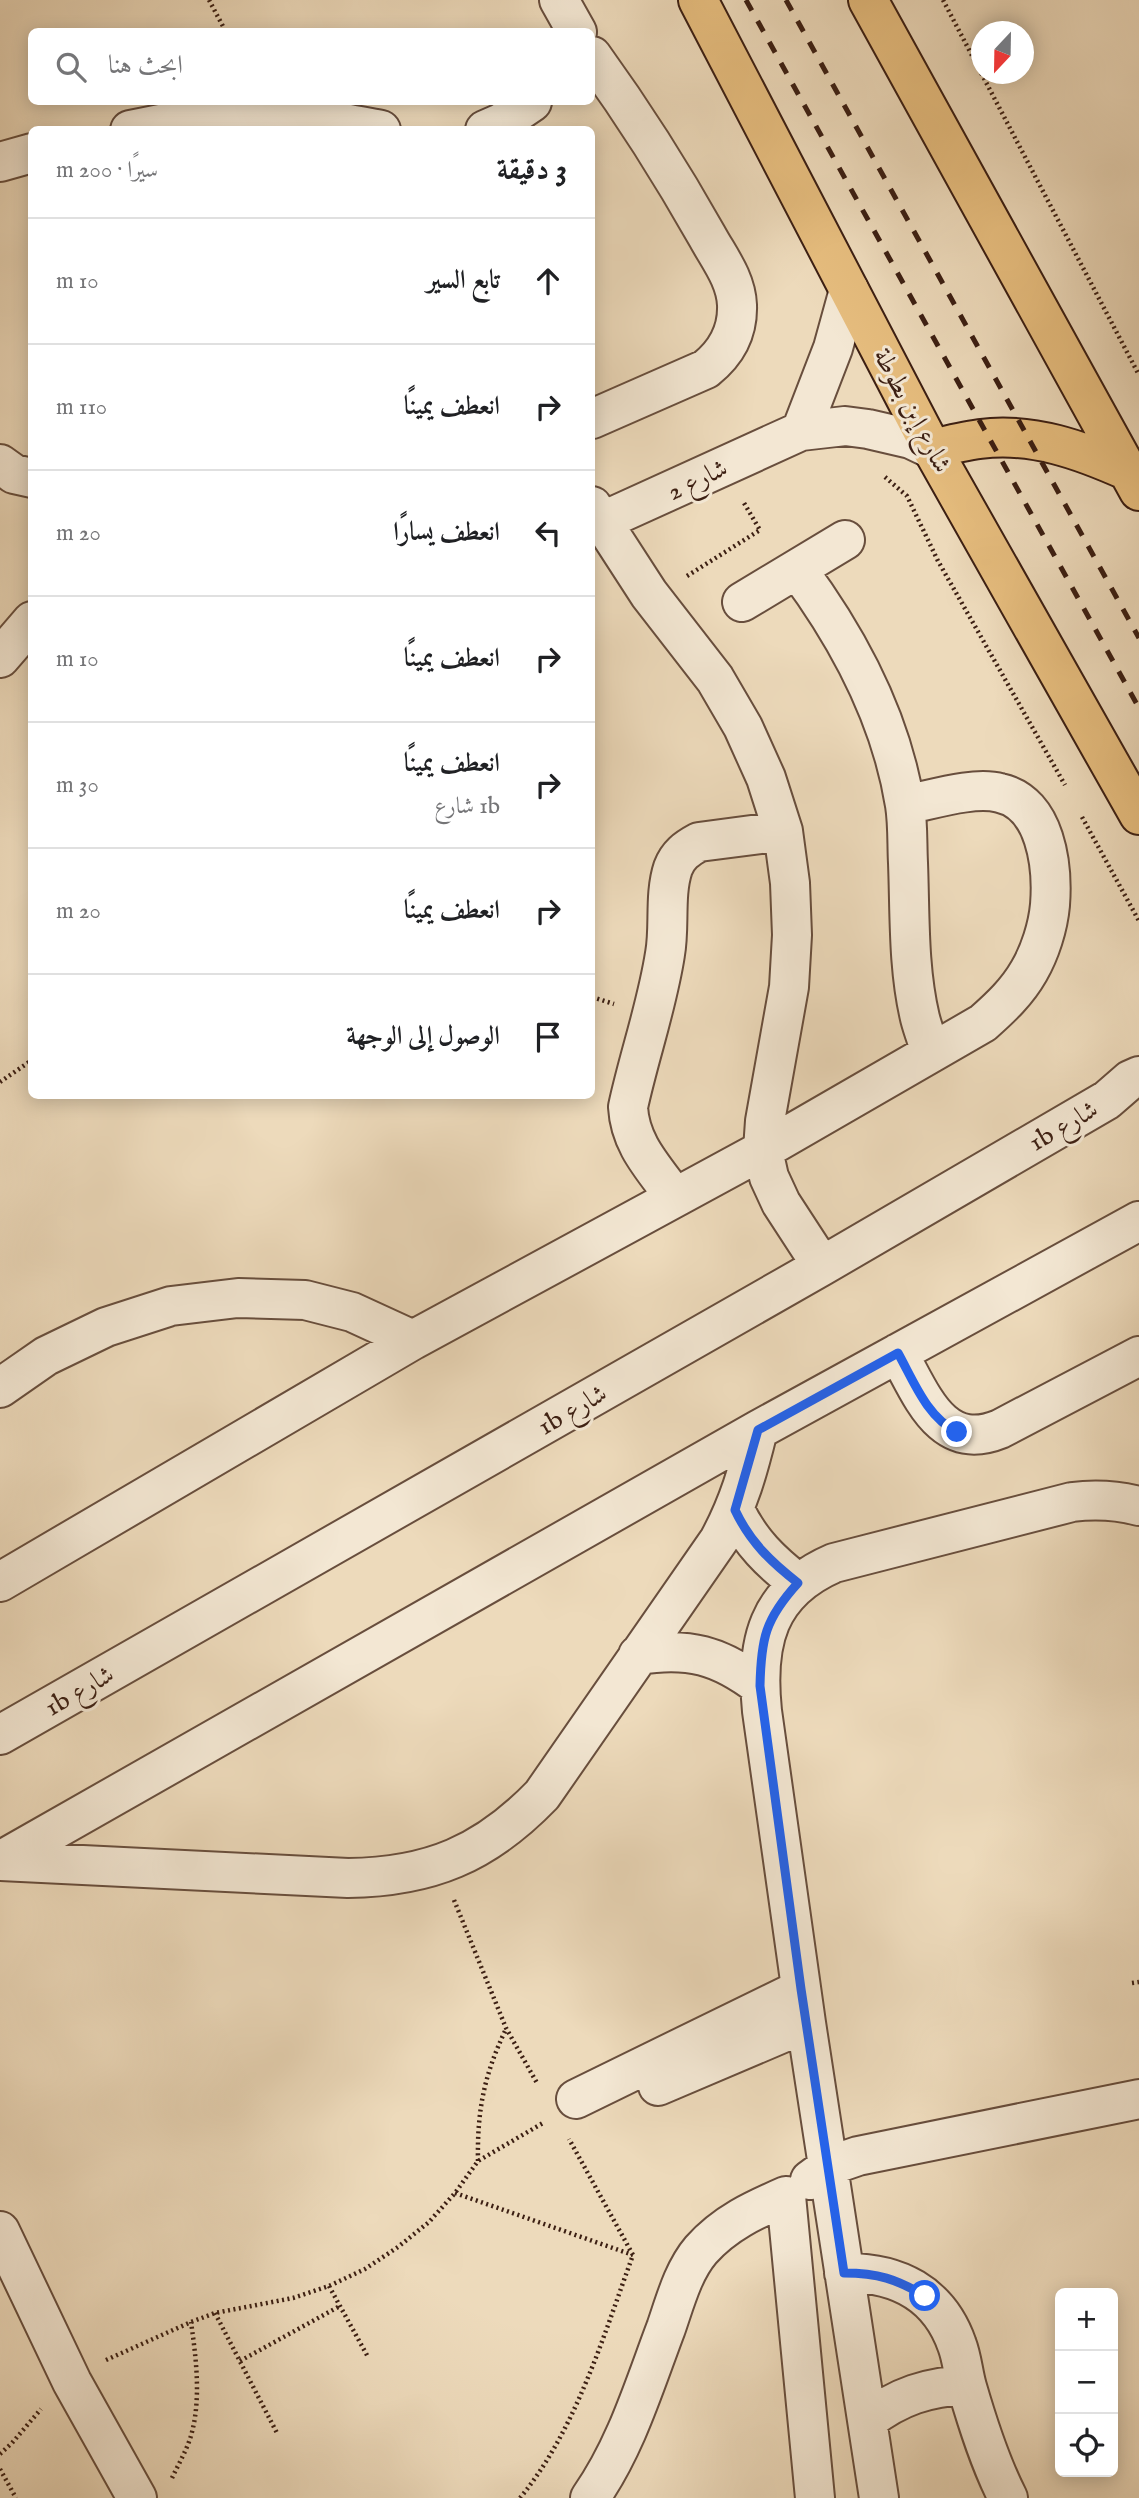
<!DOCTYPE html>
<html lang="ar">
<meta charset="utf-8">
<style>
:root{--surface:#fff;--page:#f2f2f2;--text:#202124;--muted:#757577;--line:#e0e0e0}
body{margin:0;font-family:"IM FELL English",Amiri,serif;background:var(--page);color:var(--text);direction:rtl}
.controls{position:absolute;right:21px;bottom:21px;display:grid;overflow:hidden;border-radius:10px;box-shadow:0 4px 18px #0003}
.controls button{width:63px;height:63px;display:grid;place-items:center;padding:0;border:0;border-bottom:2px solid var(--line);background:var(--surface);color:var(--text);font:35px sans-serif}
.compass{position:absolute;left:971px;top:21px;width:63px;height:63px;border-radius:50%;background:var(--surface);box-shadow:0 4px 18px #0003;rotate:202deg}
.stop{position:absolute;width:21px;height:21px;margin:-16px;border:5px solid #2563eb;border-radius:50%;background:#fff}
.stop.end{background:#2563eb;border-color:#fff;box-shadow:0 2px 7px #0008}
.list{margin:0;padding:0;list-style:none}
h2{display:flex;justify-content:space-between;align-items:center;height:91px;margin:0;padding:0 28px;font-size:30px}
h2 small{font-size:23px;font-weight:400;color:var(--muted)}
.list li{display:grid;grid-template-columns:46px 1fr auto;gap:21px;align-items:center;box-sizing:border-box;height:126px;padding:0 28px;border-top:2px solid var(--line)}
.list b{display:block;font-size:26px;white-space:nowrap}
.list p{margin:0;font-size:23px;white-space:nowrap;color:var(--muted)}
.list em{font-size:23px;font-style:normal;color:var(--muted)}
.icon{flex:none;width:38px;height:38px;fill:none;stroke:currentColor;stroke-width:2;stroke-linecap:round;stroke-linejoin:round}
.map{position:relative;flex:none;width:1139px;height:2498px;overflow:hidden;direction:ltr}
.search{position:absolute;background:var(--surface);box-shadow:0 4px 18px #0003;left:28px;top:28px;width:567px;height:77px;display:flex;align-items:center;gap:18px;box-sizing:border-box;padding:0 24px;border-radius:10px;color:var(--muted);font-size:26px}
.panel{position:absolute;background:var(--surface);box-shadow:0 4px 18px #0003;left:28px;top:126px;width:567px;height:973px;border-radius:10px;direction:rtl}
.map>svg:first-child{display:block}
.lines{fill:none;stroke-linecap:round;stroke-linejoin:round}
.minor-casing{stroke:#684e3d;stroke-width:42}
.major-casing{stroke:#3c1f13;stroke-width:42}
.path{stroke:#3c1f13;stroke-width:4.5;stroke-dasharray:2 3.5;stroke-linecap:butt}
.minor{stroke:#f3e7d3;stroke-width:38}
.major{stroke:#e6bd7e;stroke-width:38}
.rail{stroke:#3c1f13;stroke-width:5;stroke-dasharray:12 12;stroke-linecap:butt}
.route{stroke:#2563eb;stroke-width:9}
.labels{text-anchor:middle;stroke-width:6;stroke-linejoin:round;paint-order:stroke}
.street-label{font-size:26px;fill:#3c1f13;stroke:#f3e7d3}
</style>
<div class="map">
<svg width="1139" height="2498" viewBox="0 0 1139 2498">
<rect width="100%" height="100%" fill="#eddabb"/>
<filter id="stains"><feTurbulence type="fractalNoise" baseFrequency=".00286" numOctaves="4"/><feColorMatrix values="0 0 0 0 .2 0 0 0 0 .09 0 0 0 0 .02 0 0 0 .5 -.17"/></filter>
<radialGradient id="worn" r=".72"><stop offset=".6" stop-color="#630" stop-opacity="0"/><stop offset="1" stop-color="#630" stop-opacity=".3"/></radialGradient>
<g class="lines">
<g class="minor-casing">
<path id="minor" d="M 559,0 L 577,32
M 592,56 C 634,114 672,174 707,236 C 719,258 736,279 737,305 C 738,332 726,353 706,369 L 592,419
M 130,130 C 175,120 223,115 269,115 C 307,115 344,123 381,130
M 485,130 L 501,123 L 532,102
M 0,162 L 32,153
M 801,431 L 833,348 L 849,290
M 0,464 L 14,474 L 32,478
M 592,506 L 649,594 L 715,679 L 743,727 L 766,778 L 783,831 L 790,883 L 792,935 L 789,987 L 765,1121 L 763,1150 L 769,1177 L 781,1203 L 822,1266
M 592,526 L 801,431 L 845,426 L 868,429 L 911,439 L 932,449
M 797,569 C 849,639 891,717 905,805 C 908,824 907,844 908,863 C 910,914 908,968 920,1018 C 923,1030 928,1042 931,1053
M 742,602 L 845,540
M 0,658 L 32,621
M 674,1196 C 653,1167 630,1144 628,1107 C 639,1056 657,1006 665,954 C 670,927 664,895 673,868 C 678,855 686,849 699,842 L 783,831
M 898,1353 C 922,1395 941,1453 1000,1429 L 1139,1356
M 0,1388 L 46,1356 L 106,1327 L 171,1306 L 238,1298 L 305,1300 L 352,1312 L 413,1340
M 735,1510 C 750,1542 771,1562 798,1583
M 0,1582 L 413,1340 L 763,1150 L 983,1023 C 1001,1007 1017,992 1029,971 C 1040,952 1048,927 1050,905 C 1053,866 1046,803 1000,793 C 974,786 931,800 905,805
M 638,1655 C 689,1647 719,1655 760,1686
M 0,1735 L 822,1266 L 1107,1100 L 1130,1080 L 1139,1076
M 0,1861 L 758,1430 L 1139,1221
M 1,1861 L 348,1878 C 430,1877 485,1854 542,1795 L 719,1540 C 739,1503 748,1471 758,1430
M 658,2086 L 806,2023
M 576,2099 L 801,1989
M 810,2180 L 829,2166 L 858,2156 L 1139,2099
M 0,2231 L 72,2382 L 137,2498
M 844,2273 C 897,2272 939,2293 957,2345 C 962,2358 963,2373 967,2387 C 978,2425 990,2463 1008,2498
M 868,2420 C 899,2396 928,2387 966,2385
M 590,2498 C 626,2447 644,2386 666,2328 C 675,2302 683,2271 701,2250 C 725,2223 754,2210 786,2196 L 815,2498
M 879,2498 L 806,2023 L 762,1711 C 755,1643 767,1592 834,1563 L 1072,1502 C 1096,1499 1116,1500 1139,1506"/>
</g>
<g class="major-casing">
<path id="major" d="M 698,0 L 932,449 L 1139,815
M 868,0 L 1139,491
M 932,449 C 948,445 964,441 980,439 C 1032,432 1081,450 1128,471"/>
</g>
<path class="path" d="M 209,0 L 226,32
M 943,0 L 1139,375
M 885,477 L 907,496 L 938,561 L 1065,785
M 687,576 L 760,530 L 744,503
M 1082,817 L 1139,921
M 592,997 L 614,1004
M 0,1082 L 32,1060
M 454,1900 L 506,2028 L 537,2083
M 1132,1983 L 1139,1982
M 478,2161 C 477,2111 484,2075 506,2029
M 455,2193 L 633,2255
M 329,2286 L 368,2357
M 215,2313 L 277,2433
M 106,2360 L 191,2322 L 215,2313 L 293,2298 L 329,2286 L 365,2269 L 398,2247 L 429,2222 L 455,2193 L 478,2161 L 543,2123
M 240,2361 L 340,2306
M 0,2454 L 12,2443 L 41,2409
M 0,2469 L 16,2498
M 172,2478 C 179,2463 188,2448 192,2432 C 201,2397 196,2357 191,2322
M 520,2498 C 576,2430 603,2337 633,2255 L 569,2139"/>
<use href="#minor" class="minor"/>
<use href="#major" class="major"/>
<path class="rail" d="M 746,0 L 1139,708
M 786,0 L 1139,638"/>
</g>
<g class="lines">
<path class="route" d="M 925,2296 C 896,2279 878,2273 844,2273 L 801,1989 L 760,1686 C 761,1639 765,1619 798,1583 C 771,1562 750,1542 735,1510 L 758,1430 L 898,1353 C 914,1382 927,1417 957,1432"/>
</g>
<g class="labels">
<g class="street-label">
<text transform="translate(913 410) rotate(62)" y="9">شارع إبن بطوطة</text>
<text transform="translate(697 479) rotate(-25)" y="9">شارع 2</text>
<text transform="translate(1063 1125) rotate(-30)" y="9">1b شارع</text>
<text transform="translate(572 1409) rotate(-30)" y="9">1b شارع</text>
<text transform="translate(79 1690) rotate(-30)" y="9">1b شارع</text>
</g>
</g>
<rect width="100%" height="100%" filter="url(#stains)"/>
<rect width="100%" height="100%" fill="url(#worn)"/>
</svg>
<div class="controls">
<button>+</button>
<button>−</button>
<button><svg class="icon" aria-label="locate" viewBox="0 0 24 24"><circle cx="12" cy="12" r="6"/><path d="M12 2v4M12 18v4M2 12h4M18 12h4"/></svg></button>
</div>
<svg class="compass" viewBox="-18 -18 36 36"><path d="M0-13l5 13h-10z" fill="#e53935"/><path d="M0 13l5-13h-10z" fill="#757577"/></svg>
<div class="stop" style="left:925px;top:2296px"></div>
<div class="stop end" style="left:957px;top:1432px"></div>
<div class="search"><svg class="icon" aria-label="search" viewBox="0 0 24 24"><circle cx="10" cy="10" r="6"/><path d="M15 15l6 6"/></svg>ابحث هنا</div>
<section class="panel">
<h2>3 دقيقة<small>سيرًا · 200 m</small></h2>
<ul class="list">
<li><svg class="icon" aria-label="ahead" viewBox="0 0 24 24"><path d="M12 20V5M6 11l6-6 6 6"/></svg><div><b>تابع السير</b></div><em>10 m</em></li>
<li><svg class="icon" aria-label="right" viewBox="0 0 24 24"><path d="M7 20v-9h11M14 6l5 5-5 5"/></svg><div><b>انعطف يمينًا</b></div><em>110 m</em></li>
<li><svg class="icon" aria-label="left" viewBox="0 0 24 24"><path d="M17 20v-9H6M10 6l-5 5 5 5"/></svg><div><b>انعطف يسارًا</b></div><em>20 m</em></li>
<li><svg class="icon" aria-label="right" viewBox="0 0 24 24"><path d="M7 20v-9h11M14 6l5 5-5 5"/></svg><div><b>انعطف يمينًا</b></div><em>10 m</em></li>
<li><svg class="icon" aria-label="right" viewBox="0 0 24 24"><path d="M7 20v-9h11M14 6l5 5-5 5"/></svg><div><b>انعطف يمينًا</b><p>1b شارع</p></div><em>30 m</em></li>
<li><svg class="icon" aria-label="right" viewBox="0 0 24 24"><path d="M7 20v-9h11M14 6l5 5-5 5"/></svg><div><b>انعطف يمينًا</b></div><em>20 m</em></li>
<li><svg class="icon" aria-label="arrive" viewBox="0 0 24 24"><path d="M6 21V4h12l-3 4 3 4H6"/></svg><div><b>الوصول إلى الوجهة</b></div></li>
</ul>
</section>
</div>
